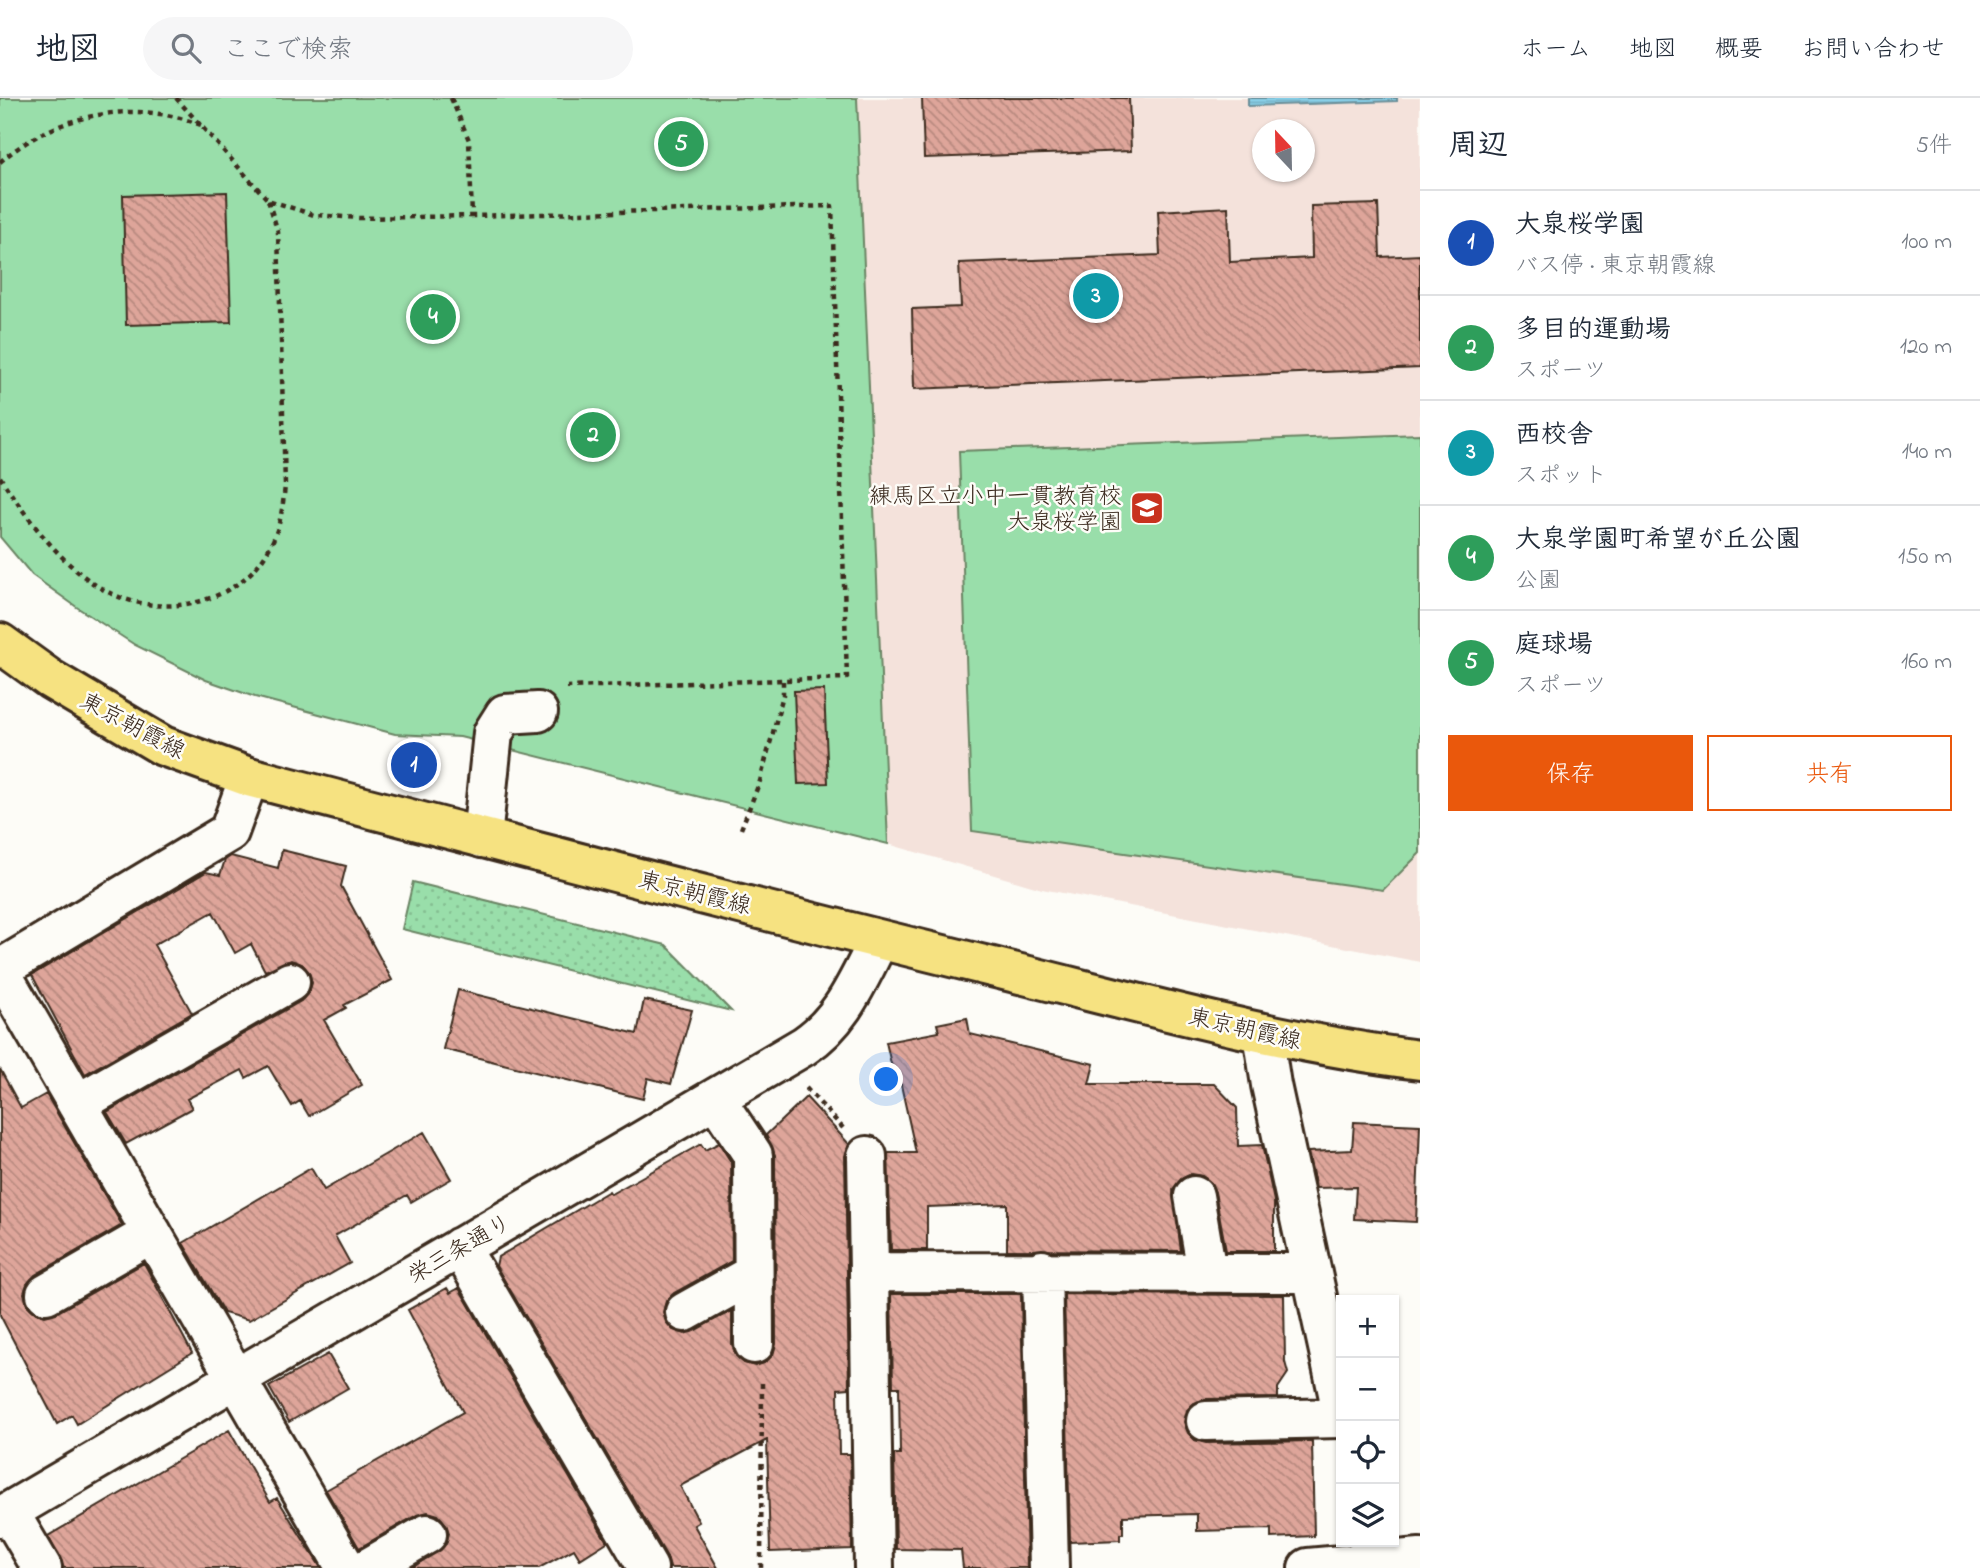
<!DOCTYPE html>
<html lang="ja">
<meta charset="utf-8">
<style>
:root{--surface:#fff;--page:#f6f6f7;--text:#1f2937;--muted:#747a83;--line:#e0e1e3;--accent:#ea580c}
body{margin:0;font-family:"Indie Flower","Klee One",sans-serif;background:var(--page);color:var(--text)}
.controls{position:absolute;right:21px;bottom:21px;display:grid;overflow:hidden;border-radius:0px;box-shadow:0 2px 5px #0004}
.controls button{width:63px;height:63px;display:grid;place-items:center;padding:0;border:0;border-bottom:2px solid var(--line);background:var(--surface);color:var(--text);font:35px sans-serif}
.compass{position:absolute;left:1252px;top:21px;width:63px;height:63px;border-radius:50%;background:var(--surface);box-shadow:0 2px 5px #0004;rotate:338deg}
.you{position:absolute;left:887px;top:982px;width:24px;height:24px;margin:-18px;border:5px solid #fff;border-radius:50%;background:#1a73e8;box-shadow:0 0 0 10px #1a73e833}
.badge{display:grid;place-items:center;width:46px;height:46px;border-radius:50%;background:var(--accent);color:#fff;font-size:23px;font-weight:700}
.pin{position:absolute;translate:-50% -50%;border:4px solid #fff;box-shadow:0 2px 7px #0006}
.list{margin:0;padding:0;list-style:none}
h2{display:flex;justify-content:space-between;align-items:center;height:91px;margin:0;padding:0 28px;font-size:30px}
h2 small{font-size:23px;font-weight:400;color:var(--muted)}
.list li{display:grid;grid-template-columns:46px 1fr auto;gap:21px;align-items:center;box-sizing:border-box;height:105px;padding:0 28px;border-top:2px solid var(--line)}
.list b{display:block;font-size:26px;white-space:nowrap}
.list p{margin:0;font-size:23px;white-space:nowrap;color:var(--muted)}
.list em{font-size:23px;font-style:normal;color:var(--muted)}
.actions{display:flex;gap:14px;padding:21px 28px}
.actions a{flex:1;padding:16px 0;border:2px solid var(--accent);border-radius:0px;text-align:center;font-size:24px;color:var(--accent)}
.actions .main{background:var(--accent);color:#fff}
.icon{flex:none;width:38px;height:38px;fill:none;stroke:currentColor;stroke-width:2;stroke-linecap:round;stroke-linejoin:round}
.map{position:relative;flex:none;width:1420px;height:1470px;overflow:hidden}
header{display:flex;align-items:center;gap:42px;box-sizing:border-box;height:98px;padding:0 35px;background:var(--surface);border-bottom:2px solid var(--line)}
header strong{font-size:33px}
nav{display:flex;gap:38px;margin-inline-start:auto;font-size:24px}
.search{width:490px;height:63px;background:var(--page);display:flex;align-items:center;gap:18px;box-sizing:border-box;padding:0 24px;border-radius:38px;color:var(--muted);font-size:26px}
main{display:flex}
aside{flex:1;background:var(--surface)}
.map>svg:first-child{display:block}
.built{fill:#f4e2db;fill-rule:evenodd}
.grass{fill:url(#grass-dots);stroke:#6a8464;stroke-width:2}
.park{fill:#99deaa;stroke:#6a8464;stroke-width:2}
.water{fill:url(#water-rules);stroke:#6a8e98;stroke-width:2}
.building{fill:url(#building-back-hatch);stroke:#3b2a1e;stroke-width:2}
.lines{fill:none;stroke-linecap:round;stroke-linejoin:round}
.minor-casing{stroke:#3b2a1e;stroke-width:44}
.major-casing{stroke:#3b2a1e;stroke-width:44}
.path{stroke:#3b2a1e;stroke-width:4.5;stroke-dasharray:5 5;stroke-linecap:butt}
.minor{stroke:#fdfcf7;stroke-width:38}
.major{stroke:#f6e281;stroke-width:38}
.labels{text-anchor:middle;stroke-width:5;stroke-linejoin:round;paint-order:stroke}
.poi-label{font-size:23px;fill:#3b2a1e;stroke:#fdfcf7;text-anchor:end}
.street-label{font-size:23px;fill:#3b2a1e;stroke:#fdfcf7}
</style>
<header>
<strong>地図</strong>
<div class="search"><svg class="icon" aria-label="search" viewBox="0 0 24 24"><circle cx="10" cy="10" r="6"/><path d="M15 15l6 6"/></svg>ここで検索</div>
<nav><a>ホーム</a><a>地図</a><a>概要</a><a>お問い合わせ</a></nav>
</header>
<main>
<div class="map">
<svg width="1420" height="1470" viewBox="0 0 1420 1470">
<defs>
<pattern id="grass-dots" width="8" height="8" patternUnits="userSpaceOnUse" patternTransform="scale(1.75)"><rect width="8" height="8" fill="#99deaa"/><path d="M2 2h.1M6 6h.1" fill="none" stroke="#85bf92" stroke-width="1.8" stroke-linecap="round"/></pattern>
<pattern id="water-rules" width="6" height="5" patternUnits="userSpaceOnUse" patternTransform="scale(1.75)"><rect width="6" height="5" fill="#89d1ea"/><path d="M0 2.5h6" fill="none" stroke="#77b4c8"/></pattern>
<pattern id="building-back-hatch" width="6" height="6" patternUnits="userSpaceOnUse" patternTransform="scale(1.75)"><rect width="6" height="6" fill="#dea59a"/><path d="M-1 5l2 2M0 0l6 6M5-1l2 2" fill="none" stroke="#b5877d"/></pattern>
</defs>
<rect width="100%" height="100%" fill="#fdfcf7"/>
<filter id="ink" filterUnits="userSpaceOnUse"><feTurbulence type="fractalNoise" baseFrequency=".0143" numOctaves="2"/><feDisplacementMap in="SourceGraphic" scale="14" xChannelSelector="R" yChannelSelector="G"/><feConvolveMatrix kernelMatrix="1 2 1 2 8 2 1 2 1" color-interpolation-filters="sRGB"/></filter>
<g filter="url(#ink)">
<path class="built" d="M 857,0 L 1420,0 L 1420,864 L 1042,791 L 888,746 ZM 1262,32 L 1304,32 L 1304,74 L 1262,74 Z"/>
<path class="grass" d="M 413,784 L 666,847 L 731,913 L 402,831 Z"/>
<path class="park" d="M 0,0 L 857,0 L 888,746 L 460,639 L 395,636 L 255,599 L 206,582 L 135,547 L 78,510 L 32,477 L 0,439 Z
M 1420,336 L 1420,755 L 1383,792 L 972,733 L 959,353 Z"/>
<path class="water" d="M 1248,0 L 1397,0 L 1397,3 L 1248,8 Z"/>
<path class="building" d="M 922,0 L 1129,0 L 1131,53 L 924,60 Z
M 227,94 L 231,224 L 126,227 L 123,97 Z
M 1378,106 L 1380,159 L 1420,157 L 1420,270 L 914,291 L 912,211 L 961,209 L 959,165 L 1160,157 L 1158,113 L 1228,109 L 1230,164 L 1312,160 L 1311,108 Z
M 824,592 L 828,685 L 798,686 L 794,593 Z
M 282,752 L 346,768 L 341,788 L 392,882 L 344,907 L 346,910 L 324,922 L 362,987 L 309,1018 L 300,1003 L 292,1008 L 268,968 L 246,980 L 242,972 L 187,1001 L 192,1010 L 126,1046 L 107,1014 L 301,903 L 309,894 L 312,885 L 309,874 L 302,866 L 291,862 L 265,873 L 251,846 L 235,855 L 213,814 L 154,847 L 192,915 L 85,976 L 32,877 L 206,774 L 220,777 L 225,762 L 231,758 L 278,770 Z
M 458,892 L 637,936 L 644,902 L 692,912 L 671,986 L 648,980 L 643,1001 L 443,951 Z
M 967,920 L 970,936 L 1094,966 L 1089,986 L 1214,986 L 1237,1010 L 1238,1048 L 1262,1047 L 1274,1103 L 1274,1153 L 1226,1153 L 1215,1094 L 1211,1085 L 1202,1078 L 1191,1076 L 1181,1081 L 1173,1091 L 1181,1153 L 1007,1152 L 1007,1106 L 927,1109 L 927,1152 L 891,1152 L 888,1055 L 916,1055 L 901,987 L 896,988 L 886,944 L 939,934 L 937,926 Z
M 0,971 L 21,1010 L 46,996 L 122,1127 L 35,1177 L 27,1186 L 24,1195 L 27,1207 L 36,1215 L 45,1218 L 56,1215 L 144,1165 L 192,1255 L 77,1326 L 72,1317 L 57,1326 L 0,1217 Z
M 806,999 L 849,1046 L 845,1058 L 849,1290 L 838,1291 L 839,1356 L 850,1356 L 852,1451 L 770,1454 L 767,1342 L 680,1388 L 699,1424 L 694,1427 L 718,1470 L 670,1470 L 667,1459 L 496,1168 L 498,1159 L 609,1093 L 611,1096 L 701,1046 L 705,1052 L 719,1045 L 731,1064 L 732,1163 L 674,1195 L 666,1203 L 663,1214 L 666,1224 L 673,1232 L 685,1236 L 732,1213 L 732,1246 L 736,1258 L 744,1265 L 755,1268 L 764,1265 L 773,1257 L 776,1246 L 775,1057 L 766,1037 Z
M 1354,1024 L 1420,1027 L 1416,1124 L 1354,1121 L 1356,1089 L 1316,1090 L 1308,1054 L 1352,1052 Z
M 424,1034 L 451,1081 L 411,1104 L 407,1097 L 335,1138 L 350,1165 L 249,1222 L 224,1215 L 183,1145 L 311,1070 L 324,1092 Z
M 447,1190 L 450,1195 L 459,1190 L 607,1444 L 580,1461 L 574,1451 L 539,1470 L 412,1470 L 446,1446 L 449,1435 L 446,1426 L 438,1417 L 428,1414 L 417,1417 L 359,1450 L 326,1392 L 463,1314 L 408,1212 Z
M 891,1196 L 1021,1196 L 1027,1470 L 963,1470 L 961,1452 L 896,1451 L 894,1356 L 900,1356 L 899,1289 L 893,1289 Z
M 1064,1196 L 1284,1197 L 1285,1264 L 1288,1275 L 1278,1290 L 1278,1300 L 1205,1301 L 1194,1305 L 1187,1312 L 1184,1324 L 1188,1335 L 1195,1342 L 1206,1345 L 1312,1343 L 1314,1438 L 1271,1440 L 1271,1431 L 1197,1433 L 1197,1416 L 1123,1418 L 1123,1436 L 1120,1436 L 1120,1442 L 1070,1444 Z
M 328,1256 L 348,1290 L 289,1324 L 269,1289 Z
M 229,1332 L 270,1404 L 277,1400 L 321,1470 L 64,1470 L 48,1438 Z"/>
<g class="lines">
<g class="minor-casing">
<path id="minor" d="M 482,740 L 493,635 L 505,616 L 538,614
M 0,871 L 229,734 L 249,679
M 0,873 L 346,1470
M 1263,935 L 1271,987 L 1341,1309
M 715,1000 L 753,1057 L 754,1246
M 77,1006 L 290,884
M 867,1058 L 869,1174
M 1194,1098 L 1207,1174
M 460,1149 L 648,1470
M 1042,1172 L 1049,1470
M 46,1196 L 152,1135
M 685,1214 L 753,1176
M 1206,1323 L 1341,1320
M 9,1414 L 42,1470
M 0,1419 L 804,948 C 843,922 858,882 879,842
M 368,1470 L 427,1436
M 874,1470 L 869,1174 L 1312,1175
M 1308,1470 L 1420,1460"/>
</g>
<g class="major-casing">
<path id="major" d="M 0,545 L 50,581 L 163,648 L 249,679 C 495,743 741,808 988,868 C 1131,903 1274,944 1420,962"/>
</g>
<path class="path" d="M 176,0 L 268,102 L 314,117 L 359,120 L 472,118
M 451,0 L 469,42 L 472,118 L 832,108 L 847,580 L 567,589
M 0,64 C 55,16 133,0 201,27
M 0,379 C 25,418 66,474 110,495 C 168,523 248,504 274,440 C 281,424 283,406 285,388 L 278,134 L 268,102
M 741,731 L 760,683 L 783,597 L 783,583
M 806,990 L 843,1030
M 761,1470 L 762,1283"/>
<use href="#minor" class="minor"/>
<use href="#major" class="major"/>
</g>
</g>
<defs>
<g id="school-square" transform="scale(1.75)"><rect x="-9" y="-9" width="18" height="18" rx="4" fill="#c8321e" stroke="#fdfcf7"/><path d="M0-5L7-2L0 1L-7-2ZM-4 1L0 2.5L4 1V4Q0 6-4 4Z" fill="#fff"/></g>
</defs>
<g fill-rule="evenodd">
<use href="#school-square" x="1147" y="410"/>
</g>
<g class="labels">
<g class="poi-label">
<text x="1122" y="405">練馬区立小中一貫教育校<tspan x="1122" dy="26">大泉桜学園</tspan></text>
</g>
<g class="street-label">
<text transform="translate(133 627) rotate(28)" y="8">東京朝霞線</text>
<text transform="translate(695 794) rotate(14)" y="8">東京朝霞線</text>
<text transform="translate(1245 930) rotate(13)" y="8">東京朝霞線</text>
<text transform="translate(459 1150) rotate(-30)" y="8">栄三条通り</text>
</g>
</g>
</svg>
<div class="controls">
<button>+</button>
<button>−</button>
<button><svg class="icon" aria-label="locate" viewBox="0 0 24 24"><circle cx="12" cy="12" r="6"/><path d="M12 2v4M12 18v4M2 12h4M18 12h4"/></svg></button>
<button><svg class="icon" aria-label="layers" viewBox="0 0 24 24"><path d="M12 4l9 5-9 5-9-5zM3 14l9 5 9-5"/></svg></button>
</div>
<svg class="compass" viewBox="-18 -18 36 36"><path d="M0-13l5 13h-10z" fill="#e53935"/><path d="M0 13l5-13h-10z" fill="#747a83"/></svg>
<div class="you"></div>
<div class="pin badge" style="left:414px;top:667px;background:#1a4fb4">1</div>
<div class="pin badge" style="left:593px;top:337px;background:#2e9e5b">2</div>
<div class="pin badge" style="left:1096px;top:198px;background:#0f9aa8">3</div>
<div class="pin badge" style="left:433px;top:219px;background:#2e9e5b">4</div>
<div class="pin badge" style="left:681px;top:46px;background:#2e9e5b">5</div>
</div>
<aside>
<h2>周辺<small>5件</small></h2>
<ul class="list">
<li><span class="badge" style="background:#1a4fb4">1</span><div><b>大泉桜学園</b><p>バス停 · 東京朝霞線</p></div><em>100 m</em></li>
<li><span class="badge" style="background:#2e9e5b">2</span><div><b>多目的運動場</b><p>スポーツ</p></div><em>120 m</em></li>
<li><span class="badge" style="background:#0f9aa8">3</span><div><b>西校舎</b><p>スポット</p></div><em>140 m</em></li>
<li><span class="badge" style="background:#2e9e5b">4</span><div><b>大泉学園町希望が丘公園</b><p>公園</p></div><em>150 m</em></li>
<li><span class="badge" style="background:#2e9e5b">5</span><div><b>庭球場</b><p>スポーツ</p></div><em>160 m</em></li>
</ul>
<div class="actions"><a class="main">保存</a><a>共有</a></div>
</aside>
</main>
